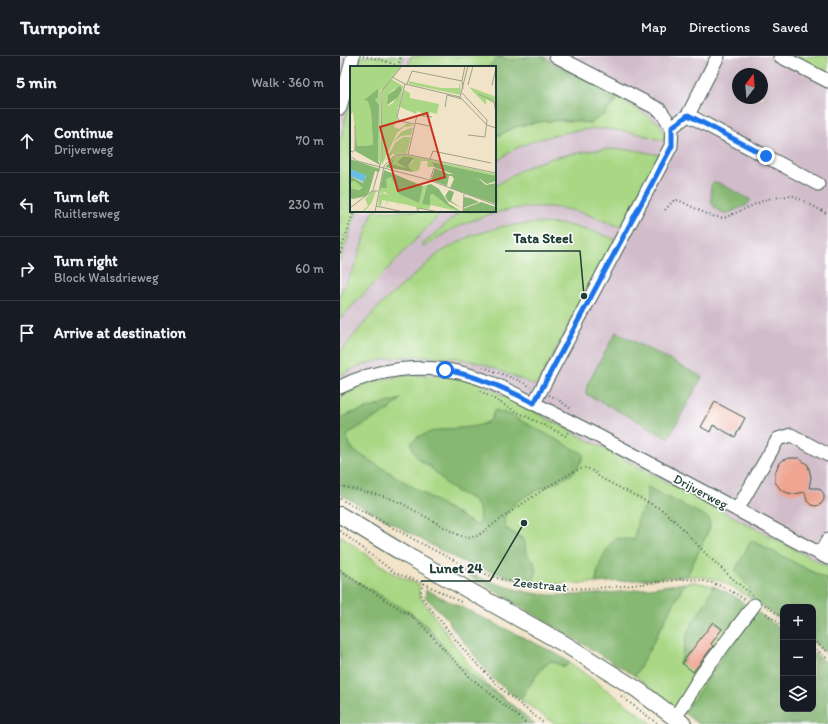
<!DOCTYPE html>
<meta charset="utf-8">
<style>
:root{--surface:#171b24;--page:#242831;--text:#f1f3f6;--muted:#9ea1a6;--line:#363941}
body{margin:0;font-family:Itim,sans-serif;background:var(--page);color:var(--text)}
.controls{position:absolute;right:12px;bottom:12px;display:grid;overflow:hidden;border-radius:8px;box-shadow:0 4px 16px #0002}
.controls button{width:36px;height:36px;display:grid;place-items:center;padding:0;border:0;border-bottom:1px solid var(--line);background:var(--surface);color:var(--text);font:20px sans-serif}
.compass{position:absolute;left:392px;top:12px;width:36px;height:36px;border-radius:50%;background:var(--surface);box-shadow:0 4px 16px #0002;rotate:16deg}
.stop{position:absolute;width:12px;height:12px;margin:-9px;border:3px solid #1a73e8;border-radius:50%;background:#fff}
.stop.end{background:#1a73e8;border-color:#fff;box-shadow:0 1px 4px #0008}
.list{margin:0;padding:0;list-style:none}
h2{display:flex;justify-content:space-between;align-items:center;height:52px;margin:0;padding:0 16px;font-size:17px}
h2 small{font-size:13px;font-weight:400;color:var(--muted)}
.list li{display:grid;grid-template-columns:26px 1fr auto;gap:12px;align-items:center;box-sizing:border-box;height:64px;padding:0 16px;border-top:1px solid var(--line)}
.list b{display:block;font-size:15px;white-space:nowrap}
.list p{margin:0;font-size:13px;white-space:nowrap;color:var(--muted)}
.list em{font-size:13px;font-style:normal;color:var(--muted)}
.icon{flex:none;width:22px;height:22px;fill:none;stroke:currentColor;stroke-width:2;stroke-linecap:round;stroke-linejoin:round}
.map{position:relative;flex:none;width:488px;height:668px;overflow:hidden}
header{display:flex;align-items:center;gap:24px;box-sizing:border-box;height:56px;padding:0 20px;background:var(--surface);border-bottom:1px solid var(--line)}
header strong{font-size:19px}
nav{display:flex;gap:22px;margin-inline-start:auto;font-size:14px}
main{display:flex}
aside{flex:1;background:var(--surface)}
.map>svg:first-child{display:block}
.industrial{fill:#d1bdca;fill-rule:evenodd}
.green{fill:#a9d784;stroke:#648a5c}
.forest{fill:#86b872;stroke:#527a53}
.building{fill:#eea592}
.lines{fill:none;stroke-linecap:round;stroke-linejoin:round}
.minor-casing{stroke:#3e564a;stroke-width:15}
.major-casing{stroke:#3e564a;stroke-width:18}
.path{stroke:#3e564a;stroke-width:2;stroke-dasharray:1 3;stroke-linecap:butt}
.minor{stroke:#fff;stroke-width:13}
.major{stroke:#fff;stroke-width:16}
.route{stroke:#1a73e8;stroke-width:5}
.labels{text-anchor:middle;stroke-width:3;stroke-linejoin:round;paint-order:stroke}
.street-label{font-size:13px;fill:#1f3d34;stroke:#fff}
.inset-road{fill:none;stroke:#9da18c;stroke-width:1}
.view{fill:#c8321e;fill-opacity:0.15;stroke:#c8321e;stroke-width:2}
.inset-edge{fill:none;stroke:#1f3d34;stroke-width:2}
.leader{fill:none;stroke:#1f3d34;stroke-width:1.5}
.callout-dot{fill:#1f3d34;stroke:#fff;stroke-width:1.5}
.callout-label{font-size:14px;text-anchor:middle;font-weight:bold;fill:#1f3d34;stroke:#fff;stroke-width:3;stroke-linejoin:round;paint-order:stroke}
</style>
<header>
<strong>Turnpoint</strong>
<nav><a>Map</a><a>Directions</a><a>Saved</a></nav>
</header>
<main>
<aside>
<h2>5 min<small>Walk · 360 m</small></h2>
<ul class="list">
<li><svg class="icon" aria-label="ahead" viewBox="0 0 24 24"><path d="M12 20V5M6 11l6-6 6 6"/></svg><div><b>Continue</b><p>Drijverweg</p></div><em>70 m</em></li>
<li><svg class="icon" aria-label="left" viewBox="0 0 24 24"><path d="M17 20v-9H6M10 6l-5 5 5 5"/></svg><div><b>Turn left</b><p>Ruitlersweg</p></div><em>230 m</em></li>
<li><svg class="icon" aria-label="right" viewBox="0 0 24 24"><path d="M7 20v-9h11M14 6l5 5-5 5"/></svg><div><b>Turn right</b><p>Block Walsdrieweg</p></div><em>60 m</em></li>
<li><svg class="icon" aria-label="arrive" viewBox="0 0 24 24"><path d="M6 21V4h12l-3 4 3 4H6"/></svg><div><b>Arrive at destination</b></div></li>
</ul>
</aside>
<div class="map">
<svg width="488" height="668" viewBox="0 0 488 668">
<rect width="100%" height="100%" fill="#fff"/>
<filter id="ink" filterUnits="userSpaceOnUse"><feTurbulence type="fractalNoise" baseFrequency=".025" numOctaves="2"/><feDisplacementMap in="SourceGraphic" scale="8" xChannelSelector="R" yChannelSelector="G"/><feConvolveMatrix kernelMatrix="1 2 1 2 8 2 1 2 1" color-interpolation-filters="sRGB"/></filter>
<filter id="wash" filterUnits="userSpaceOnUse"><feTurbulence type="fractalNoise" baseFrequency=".012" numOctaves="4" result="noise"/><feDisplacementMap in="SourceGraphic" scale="16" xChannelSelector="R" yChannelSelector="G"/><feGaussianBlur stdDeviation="0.9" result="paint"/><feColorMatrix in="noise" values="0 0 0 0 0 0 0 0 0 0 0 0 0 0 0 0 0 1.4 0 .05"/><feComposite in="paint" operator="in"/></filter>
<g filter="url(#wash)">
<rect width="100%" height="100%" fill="#f1e3c7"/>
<path class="industrial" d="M 0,0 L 488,0 L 488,519 L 0,349 ZM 11,11 L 155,11 L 155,155 L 11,155 ZM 398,18 L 422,18 L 422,42 L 398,42 Z"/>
<path class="green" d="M 21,0 L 64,0 L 60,11 L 18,11 Z
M 71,0 L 190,0 C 178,5 170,5 158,1 L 148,11 L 68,11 Z
M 446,0 L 488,0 L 488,22 Z
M 11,40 L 11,155 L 17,155 L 0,206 L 0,85 Z
M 278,41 L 319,67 L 324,76 L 324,85 C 305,79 285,74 264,73 C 240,71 203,81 181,90 C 172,94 163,101 155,107 L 155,79 C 163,79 168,73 175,71 C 198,63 227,64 250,67 L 273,50 Z
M 267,93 L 294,94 L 320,99 L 281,171 C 263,165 245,156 226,153 C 187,146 148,156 113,173 C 103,178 93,185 84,191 L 82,189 L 121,155 L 155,155 L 155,130 C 165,124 174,117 185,112 C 210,100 240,96 267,93 Z
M 33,155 L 103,155 L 0,263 L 0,237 L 14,213 Z
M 197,167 L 223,168 L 255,176 L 275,183 L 199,325 L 194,329 C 177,322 160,314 143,308 C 103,296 36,296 0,320 L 0,296 L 39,250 L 99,197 L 130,180 L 164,170 Z
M 66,319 L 108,320 L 138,326 L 488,511 L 488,524 L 411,484 L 410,532 L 407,540 C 384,526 375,520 347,520 L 370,471 L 307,431 L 307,446 L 298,462 L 294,484 L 289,483 L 257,515 L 256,527 L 218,528 L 193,526 L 196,516 L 194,506 C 185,499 184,492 182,482 L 165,472 L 163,465 C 165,460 167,455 171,451 C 184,437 209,429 226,421 L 170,359 L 156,354 L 153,357 L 151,364 C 138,373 121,372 105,373 C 95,374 86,378 77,381 L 78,403 C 85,408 92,412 98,418 C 101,421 103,425 106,428 C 114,435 122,437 131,442 C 138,447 145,463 137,470 L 14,395 L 10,389 L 7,381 L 9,377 L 50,353 L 60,344 L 12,357 L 0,362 L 0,341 L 33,325 Z
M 0,479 L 54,518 L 79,529 L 79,539 L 133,614 L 147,629 L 171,648 L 129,618 L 113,604 L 90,573 L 71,557 L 0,516 Z
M 354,526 L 373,530 L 368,542 L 348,575 L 341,607 L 358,587 L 374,565 L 382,571 L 415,555 L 344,657 L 295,620 L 345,527 Z
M 211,605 L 225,611 L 229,606 L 313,668 L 215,668 L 180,643 L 202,612 Z"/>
<path class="forest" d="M 190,0 L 203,0 L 213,7 L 278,41 L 265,58 L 250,67 L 221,64 L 198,66 L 175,71 L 160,79 L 155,79 L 155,11 L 148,11 L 158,1 C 170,5 178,5 190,0 Z
M 373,126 L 379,127 L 411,144 L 407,149 L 386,158 C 372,152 372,150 371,136 C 371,131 370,130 373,126 Z
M 276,276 L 362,321 L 328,383 L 313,373 L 246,338 L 246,334 L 248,327 Z
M 61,343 L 50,353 L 9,377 L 7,381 L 10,389 L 14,395 L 137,470 L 139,467 L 140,460 L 139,453 L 132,443 L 117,436 L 106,428 L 90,410 L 78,403 L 73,394 L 71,387 C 86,371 115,374 136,370 C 141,369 146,368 150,365 C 153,362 153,357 155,354 L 170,359 L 244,398 C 242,405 238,412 233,417 C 215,431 157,441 165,472 L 185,485 C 185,495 186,500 194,506 L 196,516 L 193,526 L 180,524 L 135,511 L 111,500 L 0,438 L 0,362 L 12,357 Z
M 307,431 L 369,462 L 370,471 L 347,520 L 256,527 C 258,510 263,494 276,482 L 294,484 L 298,462 L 307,446 Z
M 411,484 L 488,524 L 488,599 L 473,586 L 473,551 L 443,551 L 443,565 L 407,540 L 410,532 L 395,515 Z
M 117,513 C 147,524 179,538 211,539 C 256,541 301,533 345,527 L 295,620 L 174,546 Z
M 0,516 L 71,557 L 90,573 L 113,604 L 129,618 L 171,648 L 195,668 L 0,668 Z
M 373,530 L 394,540 L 408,550 L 388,577 L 382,571 L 373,565 L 358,587 L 340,608 L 348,575 L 368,542 Z
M 86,534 L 215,597 L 229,606 L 225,611 L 211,605 C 198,613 189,631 180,643 L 176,641 L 154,624 L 112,571 L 106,561 L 85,541 Z
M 415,555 L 443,574 L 443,653 L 473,653 L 473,596 L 488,608 L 488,668 L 358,668 L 344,657 Z"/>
<g id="blocks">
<path class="building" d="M 375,346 L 405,362 L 395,381 L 373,369 L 370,376 L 361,371 Z
M 450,402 L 459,402 L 468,409 L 471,421 L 469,432 L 479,432 L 484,438 L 484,444 L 481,448 L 476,450 L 471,449 L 467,445 L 465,436 L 455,438 L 448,437 L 441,434 L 435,426 L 435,418 L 438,409 L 443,404 Z
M 373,566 L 382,573 L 371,588 L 373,590 L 353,616 L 342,607 Z"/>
</g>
</g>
<g filter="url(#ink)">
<use href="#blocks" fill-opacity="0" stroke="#3e564a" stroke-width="1"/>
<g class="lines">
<g class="minor-casing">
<path id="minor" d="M 216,0 L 320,54 L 332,71
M 440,0 L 488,25
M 0,52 L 13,0
M 348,59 L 478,128
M 0,331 C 36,313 79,308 118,316 C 145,322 169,335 193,347 C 215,358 237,369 258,380 C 335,421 411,461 488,502
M 194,347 L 331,90 L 332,71 L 348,59 L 378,0
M 397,454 L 438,383 L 451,379 L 488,399
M 480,498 L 488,484
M 335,662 L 362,618 L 414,549"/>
</g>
<g class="major-casing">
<path id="major" d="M 0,459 L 66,499 L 228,590 L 298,634 L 343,668"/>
</g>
<path class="path" d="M 23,0 L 39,3 L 58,10 L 61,0
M 325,154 L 333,145 L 338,144 L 371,160 L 384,162 L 427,143 L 448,140 L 454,140 L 488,158
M 0,197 L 14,155
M 143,311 L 178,324 L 191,331
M 140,335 L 175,355 L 226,380 L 228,376
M 209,339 L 216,342 L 231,353
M 0,430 L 47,441 L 61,447 L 116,478 L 127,482 L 137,480 C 153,469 232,410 246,412 C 251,413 256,417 259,421 L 321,453 L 336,466 L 368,500 L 392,522 L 412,539
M 0,443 C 25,456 50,470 75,484 C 109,502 143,521 181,528 C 235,538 291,529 345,523 C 370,524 384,530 404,543
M 0,475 L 55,517 L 83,527 L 123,547
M 0,514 L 8,520 L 77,564 L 130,621 L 187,668
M 83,527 L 81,535 L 82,542 L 128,599 L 166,637 L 205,668
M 425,549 L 443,562
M 423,555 L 443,570
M 473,584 L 488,596
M 473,591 L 488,603
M 281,640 L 318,668"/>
<use href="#minor" class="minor"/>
<use href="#major" class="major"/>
</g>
</g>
<g class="lines" filter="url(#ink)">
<path class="route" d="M 105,314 C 138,320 164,332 194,347 L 332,90 L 332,71 L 348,59 L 426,100"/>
</g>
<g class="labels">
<g class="street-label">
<text transform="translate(361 435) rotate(28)" y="5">Drijverweg</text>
<text transform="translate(200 528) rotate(6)" y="5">Zeestraat</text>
</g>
</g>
<g transform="translate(10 10)">
<rect width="146" height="146" fill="#f1e3c7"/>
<path d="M 0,0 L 52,0 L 30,25 L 31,96 L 28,94 L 29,40 L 26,38 L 21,45 L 23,79 L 7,80 L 3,46 L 0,50 ZM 41,13 L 53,20 L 49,41 L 46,42 L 48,42 L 47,52 L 49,55 L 45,57 L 44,61 L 49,63 L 58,57 L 63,60 L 54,61 L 47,67 L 32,99 L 32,23 ZM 52,22 L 43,37 L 37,40 L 38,29 L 44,23 ZM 59,15 L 91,22 L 109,22 L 110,16 L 111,29 L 59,18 ZM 119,21 L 144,30 L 146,32 L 145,40 L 145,33 L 143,37 L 136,33 L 136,39 ZM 54,24 L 60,27 L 60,32 L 89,38 L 87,48 L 80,46 L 79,50 L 67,45 L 66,48 L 50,41 ZM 63,61 L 61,69 L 51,70 L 43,77 L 51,66 ZM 53,71 L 61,71 L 57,87 L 43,88 L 35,95 L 45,77 ZM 52,88 L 146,108 L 146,110 L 83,96 L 84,101 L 77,101 L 78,95 L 71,95 L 69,104 L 63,106 L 58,100 L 64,94 L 56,90 L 48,95 L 56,102 L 41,98 L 44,93 L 35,99 L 42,91 ZM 38,110 L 41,111 L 45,120 L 54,130 L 69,137 L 73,120 L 77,119 L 72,138 L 79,137 L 80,129 L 83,128 L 111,146 L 81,139 L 79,143 L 69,142 L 66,144 L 66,141 L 49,137 L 48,140 L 48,137 L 38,135 L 36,141 L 37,135 L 32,134 L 31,140 L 28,139 L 29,129 L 33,127 L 39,129 L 35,126 L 29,128 L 30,122 L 37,122 L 35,114 ZM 5,114 L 13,121 L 13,124 L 0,122 L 0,116 ZM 22,125 L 26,125 L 22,136 L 17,143 L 11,146 L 18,140 L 15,133 Z" fill="#a9d784" fill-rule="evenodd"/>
<path d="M 50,20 L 52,23 L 48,31 L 37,39 L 38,29 ZM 28,23 L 28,31 L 25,34 L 29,39 L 28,94 L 30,99 L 5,85 L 6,66 L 7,80 L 23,79 L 21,45 L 18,35 L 14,34 ZM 54,90 L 64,92 L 58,100 L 63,106 L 35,101 L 45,92 L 42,98 L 56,102 L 47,96 ZM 0,93 L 30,103 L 29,106 L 25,105 L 19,126 L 16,130 L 3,133 L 0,132 L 0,122 L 9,124 L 13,122 L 5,115 L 0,116 L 0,110 L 13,117 L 16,110 L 0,103 ZM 82,96 L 146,110 L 146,115 L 137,118 L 130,113 L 116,111 L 129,113 L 136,119 L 146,117 L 146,138 L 100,122 L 104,113 L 102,110 L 99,110 L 97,120 L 81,114 L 85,102 L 99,108 L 103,108 L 84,101 ZM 34,104 L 73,120 L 69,137 L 49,128 L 41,111 L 36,113 L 37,122 L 30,122 ZM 81,118 L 89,123 L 99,138 L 111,145 L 100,141 L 83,128 L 80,129 L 80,139 L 72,138 L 77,119 ZM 99,124 L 104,126 L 101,135 L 112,142 L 98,135 L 95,130 ZM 114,131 L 120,132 L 129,136 L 113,142 ZM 131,136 L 146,141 L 146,146 L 113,146 L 113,143 Z" fill="#86b872"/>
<path d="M 0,103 L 16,109 L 14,116 L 0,110 Z" fill="#6abee6"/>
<path class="inset-road" d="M 42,11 L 55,18 L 110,31 L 137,59 L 146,62M 112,15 L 115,0M 55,18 L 47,51 L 50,55 L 64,58M 57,18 L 62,5 L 112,15 L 113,23M 118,19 L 123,0M 142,19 L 146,2M 112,27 L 137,54 L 135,71 L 118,69M 128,28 L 144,35 L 146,47M 97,29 L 112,33M 110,31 L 118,0M 95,41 L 97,29M 65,57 L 79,60M 0,85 L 3,86 L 5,83 L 5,59M 58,89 L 67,49 L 82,51M 0,90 L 7,95 L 76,113 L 146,139M 80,93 L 83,85 L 141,97M 80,114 L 84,102M 23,124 L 32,92 L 31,26 L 52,0M 26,140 L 54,146M 0,142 L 22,125 L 28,125M 25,146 L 34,100 L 45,89 L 55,88 L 146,107M 67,146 L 69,142 L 88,146M 113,146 L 114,128"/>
<path class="view" d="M 77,47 L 95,111 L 48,125 L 30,61 Z"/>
<rect width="146" height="146" class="inset-edge"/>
</g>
<path class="leader" d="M244 240L240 195H165M184 467L150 525H81"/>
<g class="callout-dot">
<circle cx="244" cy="240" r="4"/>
<circle cx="184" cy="467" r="4"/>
</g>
<g class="callout-label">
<text x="203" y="187">Tata Steel</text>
<text x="116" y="517">Lunet 24</text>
</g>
</svg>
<div class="controls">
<button>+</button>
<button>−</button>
<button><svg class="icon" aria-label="layers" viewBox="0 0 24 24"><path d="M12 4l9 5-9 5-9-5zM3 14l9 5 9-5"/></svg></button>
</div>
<svg class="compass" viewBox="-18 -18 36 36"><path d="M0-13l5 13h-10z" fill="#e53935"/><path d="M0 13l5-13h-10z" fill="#9ea1a6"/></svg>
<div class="stop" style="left:105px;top:314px"></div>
<div class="stop end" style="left:426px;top:100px"></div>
</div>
</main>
